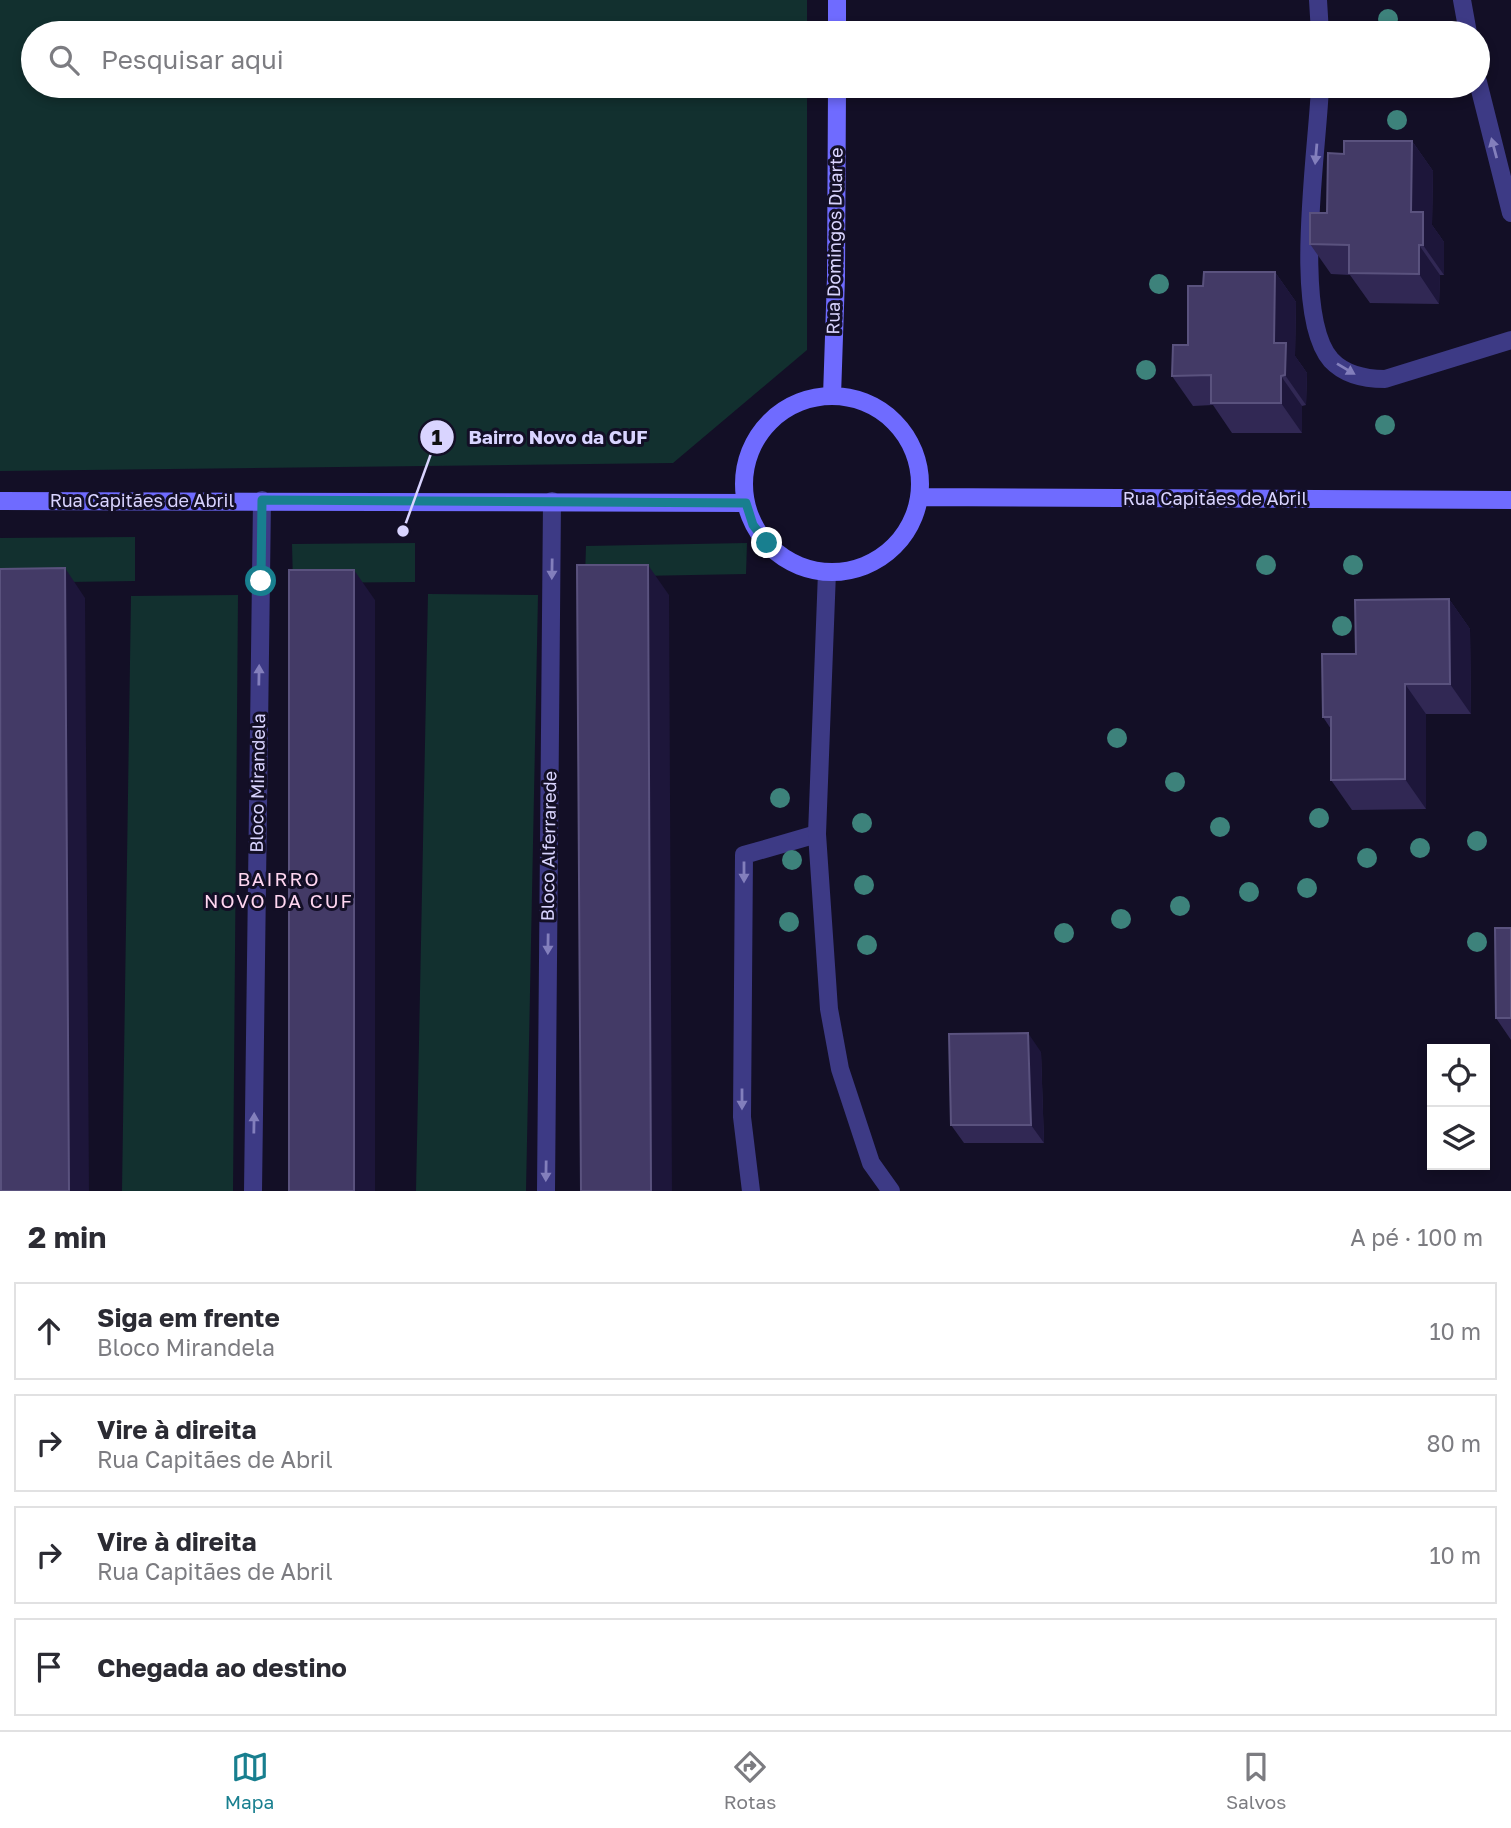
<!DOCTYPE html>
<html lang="pt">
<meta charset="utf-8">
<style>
:root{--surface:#fff;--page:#f7f7f7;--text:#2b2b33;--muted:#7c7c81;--line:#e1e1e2;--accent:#187f8f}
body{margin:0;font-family:"Golos Text",sans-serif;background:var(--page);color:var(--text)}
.controls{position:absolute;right:21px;bottom:21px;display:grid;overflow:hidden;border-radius:0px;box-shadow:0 4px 10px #0003}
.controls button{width:63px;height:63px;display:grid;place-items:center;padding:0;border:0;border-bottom:2px solid var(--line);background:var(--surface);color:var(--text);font:35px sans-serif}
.stop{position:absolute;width:21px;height:21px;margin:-16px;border:5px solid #187f8f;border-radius:50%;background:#fff}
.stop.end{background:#187f8f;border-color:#fff;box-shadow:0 2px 7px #0008}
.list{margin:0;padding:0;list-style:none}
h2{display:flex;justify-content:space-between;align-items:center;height:91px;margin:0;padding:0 28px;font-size:30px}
h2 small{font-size:23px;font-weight:400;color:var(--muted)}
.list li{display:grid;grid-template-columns:46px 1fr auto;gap:21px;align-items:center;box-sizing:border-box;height:98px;margin:0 14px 14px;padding:0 14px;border:2px solid var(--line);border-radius:0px}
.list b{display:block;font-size:26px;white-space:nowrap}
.list p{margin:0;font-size:23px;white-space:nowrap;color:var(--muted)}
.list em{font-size:23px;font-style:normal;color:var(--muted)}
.icon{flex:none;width:38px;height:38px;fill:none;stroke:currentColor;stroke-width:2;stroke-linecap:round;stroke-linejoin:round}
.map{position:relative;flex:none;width:1511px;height:1191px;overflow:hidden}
.search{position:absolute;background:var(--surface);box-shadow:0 4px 10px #0003;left:21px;right:21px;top:21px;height:77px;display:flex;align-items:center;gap:18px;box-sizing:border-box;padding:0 24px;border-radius:38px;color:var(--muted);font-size:26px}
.sheet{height:539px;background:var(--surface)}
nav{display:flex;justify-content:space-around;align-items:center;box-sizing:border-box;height:98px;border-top:2px solid var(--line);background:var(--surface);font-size:19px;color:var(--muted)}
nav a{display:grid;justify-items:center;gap:4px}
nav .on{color:var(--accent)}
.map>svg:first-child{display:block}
.green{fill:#12302f}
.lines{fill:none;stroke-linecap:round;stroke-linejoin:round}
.lane{stroke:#3d3a85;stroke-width:18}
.street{stroke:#3d3a85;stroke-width:18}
.secondary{stroke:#6f6bff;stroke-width:18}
.tree{fill:#3d827b}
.wall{fill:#312854}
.shaded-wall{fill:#1d163a}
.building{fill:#433a66;stroke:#5a527e;stroke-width:2}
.oneway{fill:#837fbc}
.route{stroke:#187f8f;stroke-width:9}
.labels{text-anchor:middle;stroke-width:6;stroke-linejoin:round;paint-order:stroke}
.street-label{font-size:18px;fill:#d9d4ff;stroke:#130f26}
.neighbourhood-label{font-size:19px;letter-spacing:2px;fill:#ffd6f0;stroke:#130f26}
.leader{fill:none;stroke:#d9d4ff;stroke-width:2.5}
.callout-dot{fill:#d9d4ff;stroke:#130f26;stroke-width:2.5}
.mark-label{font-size:21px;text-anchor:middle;font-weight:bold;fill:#111}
.callout-label{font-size:19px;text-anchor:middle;font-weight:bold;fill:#d9d4ff;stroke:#130f26;stroke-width:6;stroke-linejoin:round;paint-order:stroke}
</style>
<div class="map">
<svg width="1511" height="1191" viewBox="0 0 1511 1191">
<rect width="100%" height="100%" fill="#130f26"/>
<path class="green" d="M 0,0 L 807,0 L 807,33 L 33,33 L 33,86 L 807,86 L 807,350 L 673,463 L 0,471 Z
M 135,537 L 135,581 L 0,583 L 0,538 Z
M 415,543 L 415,582 L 293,583 L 292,544 Z
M 747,543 L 746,574 L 585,577 L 586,546 Z
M 428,594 L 538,595 L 526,1191 L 416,1191 Z
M 238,595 L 233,1191 L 122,1191 L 131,596 Z"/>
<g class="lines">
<path class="lane" d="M 751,1191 L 742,1117 L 744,855 L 817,834"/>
<path class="street" d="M 1318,0 L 1320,33
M 1462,0 L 1468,33
M 1478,82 L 1511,213
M 1320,86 C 1318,148 1291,314 1331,360 C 1345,375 1366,379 1385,379 L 1511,340
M 827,572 L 817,834 L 829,1009 L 840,1069 L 871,1163 L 891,1191
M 253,1191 L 262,500
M 546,1191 L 552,501"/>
<path class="secondary" d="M 837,33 L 837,0
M 832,396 L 836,277 L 837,86
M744 484a88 88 0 1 1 176 0a88 88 0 1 1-176 0Z
M 919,497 L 1511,500
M 0,501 L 746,503"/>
</g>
<g class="tree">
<circle cx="1388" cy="19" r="10"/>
<circle cx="1397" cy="120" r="10"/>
<circle cx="1159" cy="284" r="10"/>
<circle cx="1146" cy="370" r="10"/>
<circle cx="1385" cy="425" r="10"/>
<circle cx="1266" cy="565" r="10"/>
<circle cx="1353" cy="565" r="10"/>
<circle cx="1342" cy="626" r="10"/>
<circle cx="1117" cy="738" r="10"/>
<circle cx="1175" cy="782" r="10"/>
<circle cx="780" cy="798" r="10"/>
<circle cx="1319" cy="818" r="10"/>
<circle cx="862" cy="823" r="10"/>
<circle cx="1220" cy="827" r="10"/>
<circle cx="1477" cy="841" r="10"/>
<circle cx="1420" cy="848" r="10"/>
<circle cx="1367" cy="858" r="10"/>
<circle cx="792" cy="860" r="10"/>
<circle cx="864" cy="885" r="10"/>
<circle cx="1307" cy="888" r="10"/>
<circle cx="1249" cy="892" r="10"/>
<circle cx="1180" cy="906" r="10"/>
<circle cx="1121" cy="919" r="10"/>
<circle cx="789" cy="922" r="10"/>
<circle cx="1064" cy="933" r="10"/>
<circle cx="1477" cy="942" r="10"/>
<circle cx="867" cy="945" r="10"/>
</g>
<path class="wall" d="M 1412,141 L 1433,171 L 1432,225 L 1444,242 L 1444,275 L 1440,275 L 1439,304 L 1370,303 L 1350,275 L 1331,274 L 1310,244 L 1327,213 L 1344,154 Z
M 1275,272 L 1296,302 L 1295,356 L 1307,373 L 1306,405 L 1302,406 L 1302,433 L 1232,433 L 1213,405 L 1193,406 L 1172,376 L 1188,345 L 1203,286 Z
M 1449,599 L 1470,629 L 1471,714 L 1426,714 L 1426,809 L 1352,810 L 1331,780 L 1331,729 L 1323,717 L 1356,654 Z
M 1511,928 L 1511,1040 L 1496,1018 Z
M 1041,1052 L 1044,1143 L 964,1143 L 951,1125 Z"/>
<path class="shaded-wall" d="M 1412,141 L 1433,171 L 1432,225 L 1444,242 L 1444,275 L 1423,245 L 1411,212 Z
M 1419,245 L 1440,275 L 1439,304 L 1419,274 Z
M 1275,272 L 1296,302 L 1295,356 L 1307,373 L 1306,405 L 1285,375 L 1274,343 Z
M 1281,376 L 1302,406 L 1302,433 L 1281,403 Z
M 648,565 L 669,595 L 672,1191 L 651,1191 Z
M 65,568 L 85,598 L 89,1191 L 69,1191 Z
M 354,570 L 375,600 L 375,1191 L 354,1191 Z
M 1449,599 L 1470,629 L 1471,714 L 1450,684 Z
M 1405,684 L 1426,714 L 1426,809 L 1405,779 Z
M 1028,1033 L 1041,1052 L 1044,1143 L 1031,1125 Z"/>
<path class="building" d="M 1344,141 L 1412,141 L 1411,212 L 1423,212 L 1423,245 L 1419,245 L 1419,274 L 1349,273 L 1349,245 L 1310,244 L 1310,213 L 1327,213 L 1328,153 L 1344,154 Z
M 1204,272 L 1275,272 L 1274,343 L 1286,343 L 1285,375 L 1281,376 L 1281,403 L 1211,403 L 1211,375 L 1172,376 L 1173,345 L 1188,345 L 1188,286 L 1203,286 Z
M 577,565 L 648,565 L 651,1191 L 581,1191 Z
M 65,568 L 69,1191 L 1,1191 L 0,569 Z
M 289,570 L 354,570 L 354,1191 L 289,1191 Z
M 1449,599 L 1450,684 L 1405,684 L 1405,779 L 1331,780 L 1331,717 L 1323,717 L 1322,654 L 1356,654 L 1355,600 Z
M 1495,928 L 1511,928 L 1511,1018 L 1496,1018 Z
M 1028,1033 L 1031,1125 L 951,1125 L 949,1034 Z"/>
<defs><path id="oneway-solid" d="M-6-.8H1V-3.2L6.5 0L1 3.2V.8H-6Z" transform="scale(1.75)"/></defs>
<g class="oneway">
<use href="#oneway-solid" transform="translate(1494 148) rotate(-105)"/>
<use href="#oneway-solid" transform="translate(1316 154) rotate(95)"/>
<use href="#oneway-solid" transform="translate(1346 369) rotate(31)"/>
<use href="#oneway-solid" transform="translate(552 569) rotate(91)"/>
<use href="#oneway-solid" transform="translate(259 675) rotate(-89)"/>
<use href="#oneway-solid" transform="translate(744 872) rotate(90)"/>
<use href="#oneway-solid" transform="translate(548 944) rotate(91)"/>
<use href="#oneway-solid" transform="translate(742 1099) rotate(90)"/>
<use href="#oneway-solid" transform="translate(254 1123) rotate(-89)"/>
<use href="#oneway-solid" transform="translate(546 1171) rotate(91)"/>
</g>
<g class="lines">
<path class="route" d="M 261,581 L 262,500 L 746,503 L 753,525 L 767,543"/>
</g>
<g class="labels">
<g class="street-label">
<text transform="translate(835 241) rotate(-89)" y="6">Rua Domingos Duarte</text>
<text x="1215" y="505">Rua Capitães de Abril</text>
<text x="142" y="507">Rua Capitães de Abril</text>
<text transform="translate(258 783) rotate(-89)" y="6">Bloco Mirandela</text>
<text transform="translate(549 846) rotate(-89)" y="6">Bloco Alferrarede</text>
</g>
<g class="neighbourhood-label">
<text x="279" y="886">BAIRRO<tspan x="279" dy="22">NOVO DA CUF</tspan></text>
</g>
</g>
<path class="leader" d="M403 531L437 437"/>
<g class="callout-dot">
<circle cx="403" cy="531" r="7"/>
<circle cx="437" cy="437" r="18"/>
</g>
<g class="mark-label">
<text x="437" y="445">1</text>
</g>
<g class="callout-label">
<text x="558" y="444">Bairro Novo da CUF</text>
</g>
</svg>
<div class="controls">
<button><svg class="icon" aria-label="locate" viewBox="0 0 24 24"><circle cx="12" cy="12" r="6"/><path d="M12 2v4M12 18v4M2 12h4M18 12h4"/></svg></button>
<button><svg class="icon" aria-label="layers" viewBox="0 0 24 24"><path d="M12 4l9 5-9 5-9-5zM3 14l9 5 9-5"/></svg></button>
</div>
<div class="stop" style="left:261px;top:581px"></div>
<div class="stop end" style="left:767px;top:543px"></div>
<div class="search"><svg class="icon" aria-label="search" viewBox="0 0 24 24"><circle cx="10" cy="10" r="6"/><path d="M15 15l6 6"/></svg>Pesquisar aqui</div>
</div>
<section class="sheet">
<h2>2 min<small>A pé · 100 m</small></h2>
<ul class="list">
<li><svg class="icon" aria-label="ahead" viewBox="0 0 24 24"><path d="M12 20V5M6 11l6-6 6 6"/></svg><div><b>Siga em frente</b><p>Bloco Mirandela</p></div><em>10 m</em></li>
<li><svg class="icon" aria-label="right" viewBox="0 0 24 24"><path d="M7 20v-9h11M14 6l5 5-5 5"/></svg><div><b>Vire à direita</b><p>Rua Capitães de Abril</p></div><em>80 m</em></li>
<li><svg class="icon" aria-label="right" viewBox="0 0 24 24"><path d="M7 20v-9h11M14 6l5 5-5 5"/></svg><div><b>Vire à direita</b><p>Rua Capitães de Abril</p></div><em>10 m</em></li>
<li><svg class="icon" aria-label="arrive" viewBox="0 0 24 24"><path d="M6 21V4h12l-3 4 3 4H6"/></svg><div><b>Chegada ao destino</b></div></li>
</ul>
</section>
<nav>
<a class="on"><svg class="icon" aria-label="map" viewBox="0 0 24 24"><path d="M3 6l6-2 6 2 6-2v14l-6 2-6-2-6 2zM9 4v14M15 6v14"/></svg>Mapa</a>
<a><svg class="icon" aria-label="directions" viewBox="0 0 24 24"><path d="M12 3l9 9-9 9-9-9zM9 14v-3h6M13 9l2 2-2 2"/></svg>Rotas</a>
<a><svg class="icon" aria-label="saved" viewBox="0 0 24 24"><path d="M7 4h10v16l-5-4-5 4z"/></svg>Salvos</a>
</nav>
